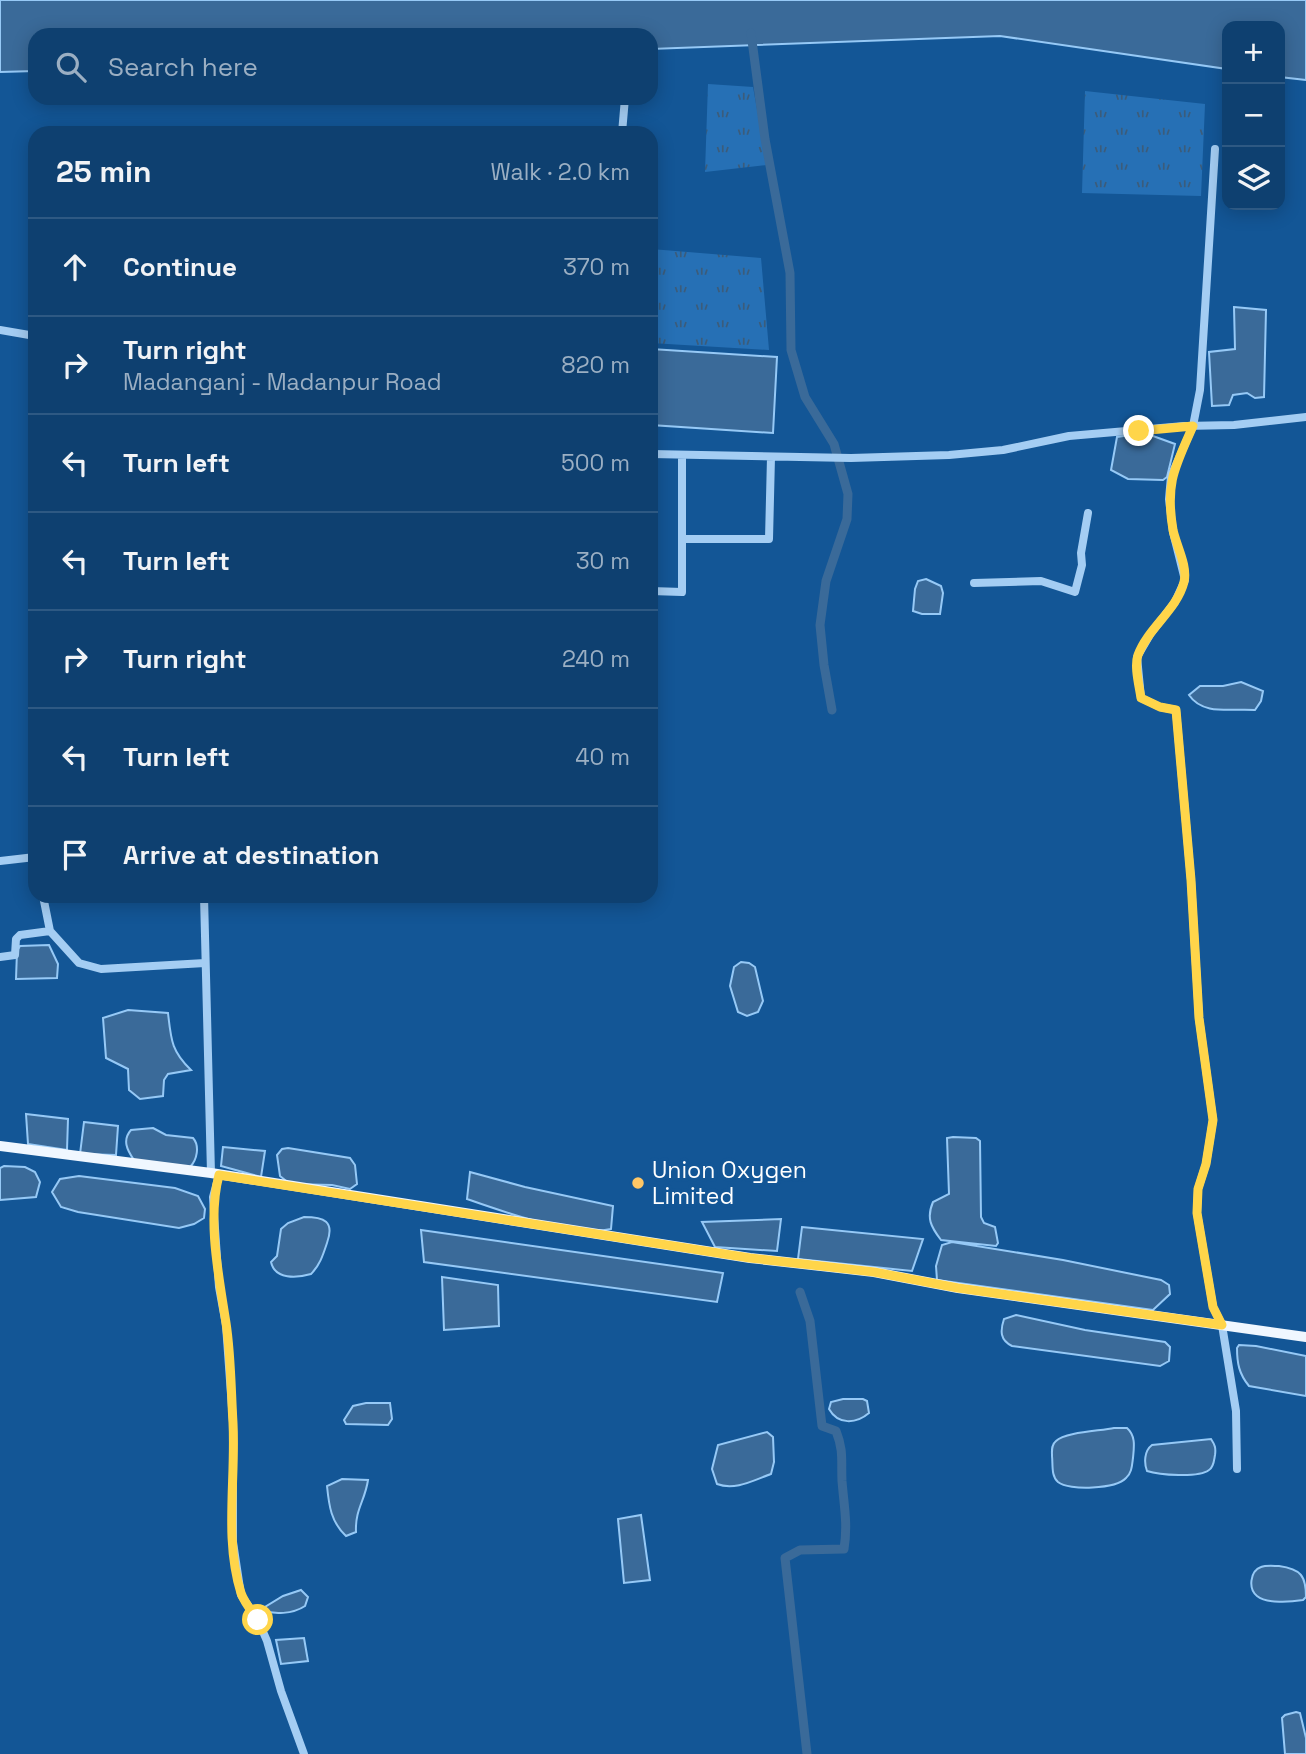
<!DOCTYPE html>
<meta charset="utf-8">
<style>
:root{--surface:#0e4070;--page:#1c4b78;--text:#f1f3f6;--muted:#9bafc3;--line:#2e5983}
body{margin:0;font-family:"Space Grotesk",sans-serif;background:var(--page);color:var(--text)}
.controls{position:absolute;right:21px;top:21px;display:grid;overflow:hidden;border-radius:14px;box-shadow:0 4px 18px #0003}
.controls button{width:63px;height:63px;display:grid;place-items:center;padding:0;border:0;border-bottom:2px solid var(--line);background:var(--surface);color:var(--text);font:35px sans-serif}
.stop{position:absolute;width:21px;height:21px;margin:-16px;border:5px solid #ffd54a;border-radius:50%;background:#fff}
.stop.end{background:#ffd54a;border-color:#fff;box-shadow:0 2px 7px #0008}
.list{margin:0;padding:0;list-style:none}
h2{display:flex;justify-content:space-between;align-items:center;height:91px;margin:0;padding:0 28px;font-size:30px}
h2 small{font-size:23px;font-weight:400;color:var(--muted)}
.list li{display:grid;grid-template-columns:46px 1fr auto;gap:21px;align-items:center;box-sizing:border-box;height:98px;padding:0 28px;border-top:2px solid var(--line)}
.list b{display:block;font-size:26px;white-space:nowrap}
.list p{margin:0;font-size:23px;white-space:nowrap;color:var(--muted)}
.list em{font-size:23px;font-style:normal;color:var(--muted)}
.icon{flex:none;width:38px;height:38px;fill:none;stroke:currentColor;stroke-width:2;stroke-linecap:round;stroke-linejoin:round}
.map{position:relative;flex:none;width:1306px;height:1754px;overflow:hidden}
.search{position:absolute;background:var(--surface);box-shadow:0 4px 18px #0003;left:28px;top:28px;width:630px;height:77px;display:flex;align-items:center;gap:18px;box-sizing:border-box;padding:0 24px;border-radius:21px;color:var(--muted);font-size:26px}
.panel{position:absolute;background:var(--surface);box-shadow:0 4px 18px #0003;left:28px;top:126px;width:630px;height:777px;border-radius:21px}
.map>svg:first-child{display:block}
.park{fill:url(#park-tufts)}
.water{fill:#3a6a99;stroke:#96c9f6;stroke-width:2}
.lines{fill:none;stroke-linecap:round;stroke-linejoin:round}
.canal{stroke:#3a6a99;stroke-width:9}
.minor{stroke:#a4cdf3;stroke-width:8}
.major{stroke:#f0f7ff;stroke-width:10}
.route{stroke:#ffd54a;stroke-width:9}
.poi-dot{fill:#ffc766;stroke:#135696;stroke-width:2.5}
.labels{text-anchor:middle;stroke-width:7;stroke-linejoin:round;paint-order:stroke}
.poi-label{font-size:23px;fill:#fff;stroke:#135696;text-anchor:start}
</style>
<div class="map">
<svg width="1306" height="1754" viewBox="0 0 1306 1754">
<defs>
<pattern id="park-tufts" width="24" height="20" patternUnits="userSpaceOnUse" patternTransform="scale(1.75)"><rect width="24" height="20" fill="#2670b5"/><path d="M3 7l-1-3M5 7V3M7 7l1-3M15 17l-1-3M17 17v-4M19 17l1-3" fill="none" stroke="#3b5c7b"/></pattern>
</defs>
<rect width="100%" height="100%" fill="#135696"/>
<path class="park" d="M 708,84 L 753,87 L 767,165 L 705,172 Z
M 1085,91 L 1205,104 L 1201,196 L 1082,193 Z
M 651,249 L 761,258 L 769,350 L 651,343 Z"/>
<path class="water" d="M 0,0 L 1306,0 L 1306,80 L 1280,77 L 1280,26 L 1227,26 L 1227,69 L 1000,36 L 651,49 L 651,35 L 35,35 L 35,71 L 0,72 Z
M 1234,307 L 1266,310 L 1264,397 L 1255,398 L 1247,393 L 1233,395 L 1229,405 L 1212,406 L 1209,352 L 1235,349 Z
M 651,349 L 777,357 L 773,433 L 651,425 Z
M 1137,434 L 1153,436 L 1175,444 L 1167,477 L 1163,480 L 1128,479 L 1111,470 L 1117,437 Z
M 926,579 L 941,586 L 943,593 L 940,614 L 922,614 L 913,611 L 915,589 L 918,581 Z
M 1241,682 L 1263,691 L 1261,701 L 1255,710 C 1232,708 1203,716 1189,695 L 1200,686 L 1223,686 Z
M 49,945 L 58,964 L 57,978 L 16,979 L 17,951 L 20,946 Z
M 741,962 L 749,963 L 755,967 L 763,1001 L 758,1012 L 747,1016 L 738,1012 L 730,986 L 734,967 Z
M 128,1010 L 168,1013 C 171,1039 171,1051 191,1070 L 168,1074 L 164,1080 L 163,1096 L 140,1099 L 129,1090 L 128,1069 L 106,1058 L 103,1018 Z
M 26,1114 L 68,1119 L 67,1150 L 28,1144 Z
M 84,1122 L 118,1126 L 116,1155 L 80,1154 Z
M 153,1128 L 166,1135 L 193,1138 C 200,1146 197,1160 190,1167 L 134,1160 C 127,1150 122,1140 131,1130 Z
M 953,1137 L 976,1138 L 980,1141 L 981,1217 L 984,1223 L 995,1227 L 998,1243 L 996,1246 L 941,1240 C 931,1227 926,1218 933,1202 L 949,1194 L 947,1138 Z
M 223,1147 L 265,1151 L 261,1177 L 221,1166 Z
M 288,1148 L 350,1158 L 355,1165 L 357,1184 L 350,1189 L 332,1185 L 290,1184 L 280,1176 L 277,1155 L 282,1149 Z
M 4,1166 L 25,1167 L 35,1172 L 40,1182 L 36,1197 L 0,1200 L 0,1168 Z
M 470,1172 L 525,1187 L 613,1206 L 611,1229 C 573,1237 504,1212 467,1199 Z
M 79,1176 L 175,1188 L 198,1196 L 205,1209 L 204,1218 L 194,1224 L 179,1228 L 78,1212 L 61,1207 L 52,1192 L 60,1179 Z
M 304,1217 C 324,1217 335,1221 327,1243 C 323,1255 320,1265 311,1274 C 297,1278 275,1280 271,1262 L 277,1256 L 281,1229 L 288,1223 Z
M 781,1219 L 777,1251 L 715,1247 L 702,1222 Z
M 802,1227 L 923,1239 L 912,1271 L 798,1259 Z
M 421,1230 L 723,1273 L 717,1302 L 424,1262 Z
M 952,1242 L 1063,1260 L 1161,1280 L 1169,1285 L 1170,1294 L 1153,1310 L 937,1280 L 936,1266 L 942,1245 Z
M 442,1277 L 498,1285 L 499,1326 L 444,1330 Z
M 1016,1315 L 1085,1330 L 1165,1342 L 1170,1347 L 1169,1361 L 1160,1366 L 1012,1346 C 1000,1340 1000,1331 1004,1319 Z
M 1239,1345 L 1256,1346 L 1306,1356 L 1306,1396 L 1249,1386 C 1239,1374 1237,1363 1237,1348 Z
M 843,1399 L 863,1399 L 867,1401 L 869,1413 C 856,1424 838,1425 829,1409 L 831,1402 Z
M 390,1403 L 392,1419 L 388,1425 L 346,1424 L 344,1420 L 353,1406 L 366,1403 Z
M 1114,1428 L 1127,1428 C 1136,1436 1134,1447 1133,1458 C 1132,1465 1132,1473 1126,1478 C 1116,1489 1069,1491 1058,1482 C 1051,1476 1053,1465 1052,1456 C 1052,1451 1051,1445 1056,1441 C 1065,1432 1100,1431 1114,1428 Z
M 767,1432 L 773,1437 L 774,1462 L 771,1474 C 754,1480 735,1491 717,1484 L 712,1469 L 718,1445 Z
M 1211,1439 C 1215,1445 1216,1448 1215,1455 C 1214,1460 1214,1467 1209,1470 C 1199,1478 1159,1475 1147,1471 C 1144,1463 1144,1451 1152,1445 Z
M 342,1479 L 368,1480 C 365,1501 355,1509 356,1532 L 346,1536 C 331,1522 329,1506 327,1486 Z
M 641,1515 L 650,1580 L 624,1583 L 618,1519 Z
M 1279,1566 C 1301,1569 1306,1576 1306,1597 L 1303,1600 C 1291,1602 1267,1604 1257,1596 C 1248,1589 1250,1571 1261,1567 C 1266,1565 1274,1566 1279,1566 Z
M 301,1590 L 308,1597 L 305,1606 C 293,1614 274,1615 260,1610 L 283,1596 Z
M 304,1638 L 308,1661 L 281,1664 L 276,1640 Z
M 1296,1712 L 1300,1713 L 1306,1738 L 1306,1754 L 1285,1754 L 1282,1718 L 1285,1715 Z"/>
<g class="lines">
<path class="canal" d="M 751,33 L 765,139 L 790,273 L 791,350 L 805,397 L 834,444 L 848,494 L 847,519 L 826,581 L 820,625 L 824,665 L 832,710
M 800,1292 L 810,1321 L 822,1426 L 836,1431 C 844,1451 841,1461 842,1481 C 844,1506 848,1524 844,1549 L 800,1550 L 785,1558 L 807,1754"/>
<path class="minor" d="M 622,133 L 625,98
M 1215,149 L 1200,390 L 1193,426 L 1171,476 L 1169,499 L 1173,532 L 1185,580 L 1175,602 L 1151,633 L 1137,657 L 1141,698 L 1160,707 L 1176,710 L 1191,880 L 1199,1018 L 1213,1120 L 1206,1164 L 1198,1189 L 1197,1213 L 1213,1307 L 1222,1325 L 1236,1411 L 1237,1469
M 0,330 L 35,336
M 651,454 L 851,458 L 949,455 L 1003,450 L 1069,436 L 1184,426 L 1234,425 L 1306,417
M 683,539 L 769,539 L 771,457
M 974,583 L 1041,581 L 1075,592 L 1082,565 L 1081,553 L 1088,513
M 651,591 L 682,592 L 682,456
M 0,861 L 35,857
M 43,896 L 50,931 L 79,963 L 101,969 L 205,963
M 204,896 L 211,1173
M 0,957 L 15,955 L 16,939 L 20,935 L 50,931
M 219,1175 L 213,1197 L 214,1214 L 219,1287 L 226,1325 L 233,1422 L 233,1542 L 241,1595 L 258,1620 L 267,1641 L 281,1691 L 304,1754"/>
<path class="major" d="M 0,1146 L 211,1173 L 750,1258 L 874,1272 L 958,1288 L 1306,1337"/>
</g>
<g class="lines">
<path class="route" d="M 258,1620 C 252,1612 244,1602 241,1593 C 224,1539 236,1479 233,1423 C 231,1390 231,1355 226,1323 C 219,1277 207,1220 219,1175 L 750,1258 L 874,1272 L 958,1288 L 1222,1325 L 1213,1307 L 1197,1213 L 1198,1189 L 1206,1164 L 1213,1120 L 1199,1018 L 1191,880 L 1176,710 L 1160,707 L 1141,698 C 1139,685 1134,666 1138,655 C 1148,628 1177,610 1184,582 C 1188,566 1176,545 1173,530 C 1165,483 1175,467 1193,426 L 1139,431"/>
</g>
<circle class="poi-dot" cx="638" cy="1183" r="7"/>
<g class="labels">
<g class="poi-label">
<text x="652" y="1178">Union Oxygen<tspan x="652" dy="26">Limited</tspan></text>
</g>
</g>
</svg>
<div class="controls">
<button>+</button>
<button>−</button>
<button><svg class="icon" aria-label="layers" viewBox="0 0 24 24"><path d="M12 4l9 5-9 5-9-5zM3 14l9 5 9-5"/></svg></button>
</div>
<div class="stop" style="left:258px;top:1620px"></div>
<div class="stop end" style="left:1139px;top:431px"></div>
<div class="search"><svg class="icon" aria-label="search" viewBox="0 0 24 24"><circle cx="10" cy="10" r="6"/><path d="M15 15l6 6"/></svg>Search here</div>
<section class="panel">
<h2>25 min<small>Walk · 2.0 km</small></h2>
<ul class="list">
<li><svg class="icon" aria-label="ahead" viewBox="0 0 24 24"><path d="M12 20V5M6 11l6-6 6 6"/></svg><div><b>Continue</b></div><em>370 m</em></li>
<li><svg class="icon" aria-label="right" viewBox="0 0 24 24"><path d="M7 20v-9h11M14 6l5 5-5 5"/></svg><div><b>Turn right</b><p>Madanganj - Madanpur Road</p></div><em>820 m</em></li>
<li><svg class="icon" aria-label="left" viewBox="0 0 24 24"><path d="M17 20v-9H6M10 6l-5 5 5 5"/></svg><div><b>Turn left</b></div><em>500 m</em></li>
<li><svg class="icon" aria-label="left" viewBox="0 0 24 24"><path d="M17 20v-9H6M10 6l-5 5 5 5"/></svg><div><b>Turn left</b></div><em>30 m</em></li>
<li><svg class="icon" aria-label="right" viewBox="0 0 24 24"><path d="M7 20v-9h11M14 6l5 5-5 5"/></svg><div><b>Turn right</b></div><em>240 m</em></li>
<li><svg class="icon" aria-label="left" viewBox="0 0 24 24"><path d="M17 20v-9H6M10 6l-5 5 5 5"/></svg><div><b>Turn left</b></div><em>40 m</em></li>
<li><svg class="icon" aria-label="arrive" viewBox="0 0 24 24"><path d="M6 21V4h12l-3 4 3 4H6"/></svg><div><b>Arrive at destination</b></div></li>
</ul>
</section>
</div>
